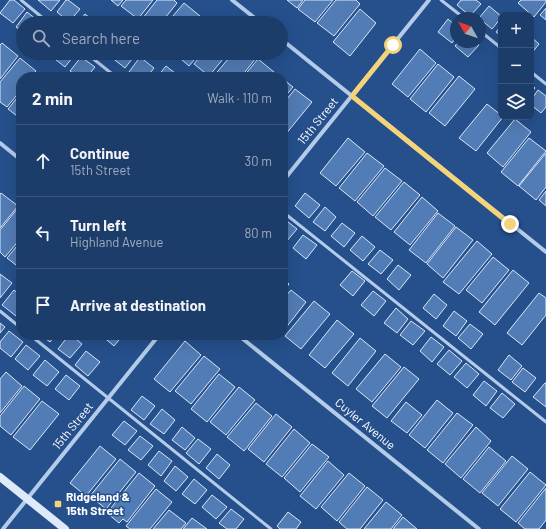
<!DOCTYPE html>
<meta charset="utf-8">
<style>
:root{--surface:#1c3c69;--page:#294771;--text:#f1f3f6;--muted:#a0adc0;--line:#3a567d}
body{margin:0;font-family:Barlow,sans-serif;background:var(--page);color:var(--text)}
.controls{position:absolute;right:12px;top:12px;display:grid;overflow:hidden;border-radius:8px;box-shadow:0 4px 16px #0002}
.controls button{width:36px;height:36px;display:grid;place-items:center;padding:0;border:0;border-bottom:1px solid var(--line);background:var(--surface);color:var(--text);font:20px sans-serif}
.compass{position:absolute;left:450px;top:12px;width:36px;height:36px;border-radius:50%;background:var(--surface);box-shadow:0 4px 16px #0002;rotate:310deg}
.stop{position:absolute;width:12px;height:12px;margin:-9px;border:3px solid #f4d379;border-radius:50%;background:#fff}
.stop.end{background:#f4d379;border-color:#fff;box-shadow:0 1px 4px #0008}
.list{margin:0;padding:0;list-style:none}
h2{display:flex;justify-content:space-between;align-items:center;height:52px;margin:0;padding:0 16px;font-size:17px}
h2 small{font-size:13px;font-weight:400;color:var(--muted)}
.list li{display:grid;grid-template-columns:26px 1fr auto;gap:12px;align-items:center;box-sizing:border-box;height:72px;padding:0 16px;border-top:1px solid var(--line)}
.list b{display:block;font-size:15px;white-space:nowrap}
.list p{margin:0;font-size:13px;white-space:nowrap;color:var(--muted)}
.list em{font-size:13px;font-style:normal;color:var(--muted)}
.icon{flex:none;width:22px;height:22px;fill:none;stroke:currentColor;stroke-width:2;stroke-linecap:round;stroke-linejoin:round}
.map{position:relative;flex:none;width:546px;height:529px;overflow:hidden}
.search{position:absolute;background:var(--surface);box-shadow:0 4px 16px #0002;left:16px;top:16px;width:272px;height:44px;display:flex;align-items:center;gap:10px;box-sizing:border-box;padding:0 14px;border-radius:22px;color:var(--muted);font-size:15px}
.panel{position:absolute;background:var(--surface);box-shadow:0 4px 16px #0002;left:16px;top:72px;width:272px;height:268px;border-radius:16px}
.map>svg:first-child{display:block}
.building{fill:#527cb5;stroke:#d9e6f8}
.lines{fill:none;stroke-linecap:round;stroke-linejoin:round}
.lane{stroke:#b4ccea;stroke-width:3}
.street{stroke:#b4ccea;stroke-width:4}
.secondary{stroke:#dfeaf9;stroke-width:8}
.route{stroke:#f4d379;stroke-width:5}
.poi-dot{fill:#f4d379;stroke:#25508c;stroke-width:1.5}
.labels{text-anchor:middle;stroke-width:3;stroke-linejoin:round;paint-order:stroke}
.street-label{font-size:12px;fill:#fff;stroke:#25508c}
.poi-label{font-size:12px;font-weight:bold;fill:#fff;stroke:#25508c;text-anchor:start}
</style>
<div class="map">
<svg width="546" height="529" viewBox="0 0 546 529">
<rect width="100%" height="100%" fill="#25508c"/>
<path class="building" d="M 10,0 L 14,0 L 25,9 L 13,23 L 0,13 Z
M 38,0 L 60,0 L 51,11 Z
M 66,0 L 68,0 L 80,9 L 69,22 L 57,12 Z
M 111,0 L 123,0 L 118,6 Z
M 126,0 L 153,0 L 138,19 L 121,6 Z
M 157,0 L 174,0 L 177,3 L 161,23 L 139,23 Z
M 287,0 L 303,0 L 297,8 Z
M 305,0 L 333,0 L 315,22 L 298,9 Z
M 336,0 L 356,0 L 360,4 L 334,36 L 317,23 Z
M 461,0 L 476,0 L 481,4 L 470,16 L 457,5 Z
M 521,0 L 546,0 L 546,2 L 534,17 L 518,3 Z
M 184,3 L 200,16 L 195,23 L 167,23 Z
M 489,6 L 501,16 L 501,18 L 492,29 L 480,19 L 480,18 L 479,18 Z
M 546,8 L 546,20 L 540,15 Z
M 360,9 L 376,23 L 350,56 L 333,42 Z
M 27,12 L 41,23 L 23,23 L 23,32 L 16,27 Z
M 85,14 L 96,23 L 78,23 Z
M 201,17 L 208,23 L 197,23 Z
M 448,19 L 456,26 L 456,37 L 452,43 L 438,32 Z
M 501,26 L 501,36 L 496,32 Z
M 531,37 L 539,44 L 531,54 Z
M 458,42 L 475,42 L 479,45 L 468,57 L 455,46 Z
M 2,43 L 18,56 L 0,79 L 0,45 Z
M 420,49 L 436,63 L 408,97 L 392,84 Z
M 54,53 L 76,53 L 65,67 L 51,56 Z
M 114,53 L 135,53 L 136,54 L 125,68 L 111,57 Z
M 174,53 L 200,53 L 189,66 Z
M 203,53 L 228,53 L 209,76 L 194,64 Z
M 233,53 L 250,53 L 256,58 L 241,77 L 213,77 Z
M 81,57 L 95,67 L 87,77 L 78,77 L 70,71 Z
M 140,57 L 154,68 L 147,77 L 135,77 L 129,72 Z
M 20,58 L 36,71 L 31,77 L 21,77 L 21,90 L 7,107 L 0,102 L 0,82 Z
M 258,59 L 274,72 L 270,77 L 243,77 Z
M 438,64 L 454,77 L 426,112 L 410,99 Z
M 166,66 L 180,77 L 157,77 Z
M 38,72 L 44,77 L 34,77 Z
M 99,72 L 105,77 L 95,77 Z
M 459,76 L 475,89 L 445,126 L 429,113 Z
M 283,79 L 293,87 L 283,99 Z
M 531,84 L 535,88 L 531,93 Z
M 295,89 L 312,102 L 285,135 L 283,133 L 283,104 Z
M 538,90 L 546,96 L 546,107 L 541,113 L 531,105 L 531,100 Z
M 21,93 L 21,119 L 8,109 Z
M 487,104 L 501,115 L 501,117 L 503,117 L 476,151 L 459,138 Z
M 515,119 L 531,132 L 503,167 L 487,153 Z
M 348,138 L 365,152 L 336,186 L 320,173 Z
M 529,138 L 546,151 L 518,186 L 501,172 Z
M 367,153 L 384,166 L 355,201 L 339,188 Z
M 546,153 L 546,187 L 536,200 L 519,186 Z
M 385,168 L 402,181 L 373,216 L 357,202 Z
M 404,182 L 420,195 L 391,230 L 375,217 Z
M 546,191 L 546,206 L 539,200 Z
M 1,193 L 18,206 L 0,228 L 0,194 Z
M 305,193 L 320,205 L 309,218 L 295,206 Z
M 422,197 L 438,211 L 410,245 L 394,232 Z
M 325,207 L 336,217 L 325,231 L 313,222 Z
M 18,208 L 21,210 L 21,238 L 5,257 L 0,252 L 0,230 Z
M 438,213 L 455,226 L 426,263 L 409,250 Z
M 283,218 L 297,229 L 286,242 L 283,240 Z
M 342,223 L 355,233 L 344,247 L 331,236 Z
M 456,227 L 473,240 L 443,278 L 427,264 Z
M 303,235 L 317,245 L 306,259 L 293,248 Z
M 362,236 L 375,247 L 363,261 L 350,250 Z
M 21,241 L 21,269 L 7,258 Z
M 477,241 L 492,254 L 459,294 L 443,282 Z
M 380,250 L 393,260 L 381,274 L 368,264 Z
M 493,257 L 509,270 L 482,303 L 466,290 Z
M 398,265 L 411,275 L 399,290 L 387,279 Z
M 513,270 L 529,283 L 495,325 L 479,312 Z
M 352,271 L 365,281 L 353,296 L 340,285 Z
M 0,274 L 12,283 L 0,298 Z
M 283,279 L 289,284 L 283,292 Z
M 14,290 L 21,296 L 21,310 L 16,316 L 2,305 Z
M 291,290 L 306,302 L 285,329 L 283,327 L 283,299 Z
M 373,291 L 386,301 L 374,316 L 361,305 Z
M 539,293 L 546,298 L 546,315 L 522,345 L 507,333 Z
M 434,294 L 447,305 L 436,319 L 423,308 Z
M 314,301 L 330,314 L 301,349 L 285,336 Z
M 396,308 L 408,319 L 397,333 L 384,323 Z
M 454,311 L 467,321 L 456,336 L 443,326 Z
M 337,320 L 354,334 L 325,368 L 309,355 Z
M 411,321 L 425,331 L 413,345 L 400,335 Z
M 0,323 L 5,327 L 0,333 Z
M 470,324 L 483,334 L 471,349 L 458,338 Z
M 9,331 L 23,342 L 11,357 L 0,348 L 0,342 Z
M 41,335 L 56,335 L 50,342 Z
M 69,335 L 71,335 L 82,344 L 70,358 L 58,349 Z
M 101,335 L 123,335 L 114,346 Z
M 431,337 L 444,347 L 432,362 L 420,351 Z
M 360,338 L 376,351 L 348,386 L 332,373 Z
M 185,341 L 201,355 L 170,392 L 154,379 Z
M 26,345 L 40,356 L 28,370 L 15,359 Z
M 449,350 L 462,361 L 450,375 L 437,364 Z
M 86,351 L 100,362 L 88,376 L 75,365 Z
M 385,354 L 401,367 L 372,402 L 356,389 Z
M 509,355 L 522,366 L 511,380 L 498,370 Z
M 204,356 L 220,369 L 191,404 L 175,391 Z
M 45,360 L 59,372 L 47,386 L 33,375 Z
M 466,363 L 479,374 L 467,388 L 454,377 Z
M 404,367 L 419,379 L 387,418 L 372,406 Z
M 523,368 L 536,378 L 525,392 L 512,382 Z
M 6,372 L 22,386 L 0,413 L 0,379 Z
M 219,374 L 235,387 L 207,422 L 191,409 Z
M 66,375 L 80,386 L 69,400 L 55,389 Z
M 484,381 L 497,391 L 486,406 L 473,395 Z
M 545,383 L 546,383 L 546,407 L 533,397 Z
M 24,386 L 40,399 L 11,435 L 0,426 L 0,416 Z
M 239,387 L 255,400 L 226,435 L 210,422 Z
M 502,393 L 515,404 L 503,418 L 490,408 Z
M 142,396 L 155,406 L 144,420 L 131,410 Z
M 437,400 L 453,413 L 425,448 L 409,435 Z
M 42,401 L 59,414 L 30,450 L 13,437 Z
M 406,402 L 422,415 L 407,433 L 391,421 Z
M 256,403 L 272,416 L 244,451 L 227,437 Z
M 162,409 L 175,420 L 164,434 L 150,424 Z
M 457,413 L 473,425 L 443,463 L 427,450 Z
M 276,414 L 292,427 L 264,462 L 248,449 Z
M 124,421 L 137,431 L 125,445 L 112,435 Z
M 182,427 L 195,438 L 185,450 L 172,440 Z
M 476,427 L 491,441 L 461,478 L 445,464 Z
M 294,429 L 310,443 L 282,477 L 266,464 Z
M 140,436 L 153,446 L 141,460 L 128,450 Z
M 198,439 L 211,449 L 199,464 L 186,453 Z
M 312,444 L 329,457 L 300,492 L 284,478 Z
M 100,446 L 116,459 L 86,496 L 70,483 Z
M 489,447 L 506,461 L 480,493 L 463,479 Z
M 159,451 L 172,461 L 161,476 L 148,465 Z
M 217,454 L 230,465 L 219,479 L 206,468 Z
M 512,456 L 528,469 L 498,506 L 482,493 Z
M 120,459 L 136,472 L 106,509 L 90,496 Z
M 328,461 L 344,475 L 316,509 L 300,496 Z
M 175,466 L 188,477 L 176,491 L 164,481 Z
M 530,472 L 546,485 L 516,522 L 500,509 Z
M 139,473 L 155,486 L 127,522 L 123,519 L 119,523 L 107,513 Z
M 349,473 L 365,486 L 337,521 L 321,507 Z
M 194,479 L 207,490 L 195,504 L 182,494 Z
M 367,487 L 383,500 L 360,529 L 347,529 L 339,522 Z
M 546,488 L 546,520 L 539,529 L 525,529 L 518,523 Z
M 156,489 L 172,502 L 150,529 L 130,529 L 126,526 Z
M 212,495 L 227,507 L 216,519 L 202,507 Z
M 386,502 L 402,515 L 391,529 L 364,529 Z
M 231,509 L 244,519 L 236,529 L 227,529 L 219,523 Z
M 169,510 L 186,523 L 181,529 L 153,529 Z
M 288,512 L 301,522 L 296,529 L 280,529 L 277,526 Z
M 403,517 L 417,529 L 393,529 Z
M 192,518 L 207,529 L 183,529 Z"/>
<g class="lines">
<path class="lane" d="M 21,0 L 49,23
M 441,0 L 464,18
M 480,31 L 501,48
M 86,53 L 116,77
M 531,72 L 546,84
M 283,212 L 546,422
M 0,311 L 21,328
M 30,335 L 271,529"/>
<path class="street" d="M 232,0 L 261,23
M 281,39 L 546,252
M 0,143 L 21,160
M 283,181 L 429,0
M 238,335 L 479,529
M 3,529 L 159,335"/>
<path class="secondary" d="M 0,477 L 65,529"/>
</g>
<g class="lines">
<path class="route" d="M 393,45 L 352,96 L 510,224"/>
</g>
<rect class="poi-dot" x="54" y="500" width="8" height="8" rx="2"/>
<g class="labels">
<g class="street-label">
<text transform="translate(318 121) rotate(-51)" y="4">15th Street</text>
<text transform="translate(365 424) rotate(39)" y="4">Cuyler Avenue</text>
<text transform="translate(73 426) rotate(-51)" y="4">15th Street</text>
</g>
<g class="poi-label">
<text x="66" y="501">Ridgeland &amp;<tspan x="66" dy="14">15th Street</tspan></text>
</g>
</g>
</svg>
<div class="controls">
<button>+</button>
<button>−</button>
<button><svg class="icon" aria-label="layers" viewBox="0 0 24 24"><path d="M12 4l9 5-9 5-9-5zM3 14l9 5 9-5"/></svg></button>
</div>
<svg class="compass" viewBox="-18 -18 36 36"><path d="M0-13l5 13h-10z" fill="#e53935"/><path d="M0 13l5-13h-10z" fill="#a0adc0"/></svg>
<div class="stop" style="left:393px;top:45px"></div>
<div class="stop end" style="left:510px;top:224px"></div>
<div class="search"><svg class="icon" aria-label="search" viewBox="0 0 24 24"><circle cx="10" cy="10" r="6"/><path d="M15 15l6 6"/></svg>Search here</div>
<section class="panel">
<h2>2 min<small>Walk · 110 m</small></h2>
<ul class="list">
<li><svg class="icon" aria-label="ahead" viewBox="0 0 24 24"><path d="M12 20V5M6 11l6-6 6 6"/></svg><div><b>Continue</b><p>15th Street</p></div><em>30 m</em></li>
<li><svg class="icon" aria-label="left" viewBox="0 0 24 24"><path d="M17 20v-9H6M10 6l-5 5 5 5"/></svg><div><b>Turn left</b><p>Highland Avenue</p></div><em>80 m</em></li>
<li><svg class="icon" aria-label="arrive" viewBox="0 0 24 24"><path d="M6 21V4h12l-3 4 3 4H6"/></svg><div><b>Arrive at destination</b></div></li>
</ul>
</section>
</div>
